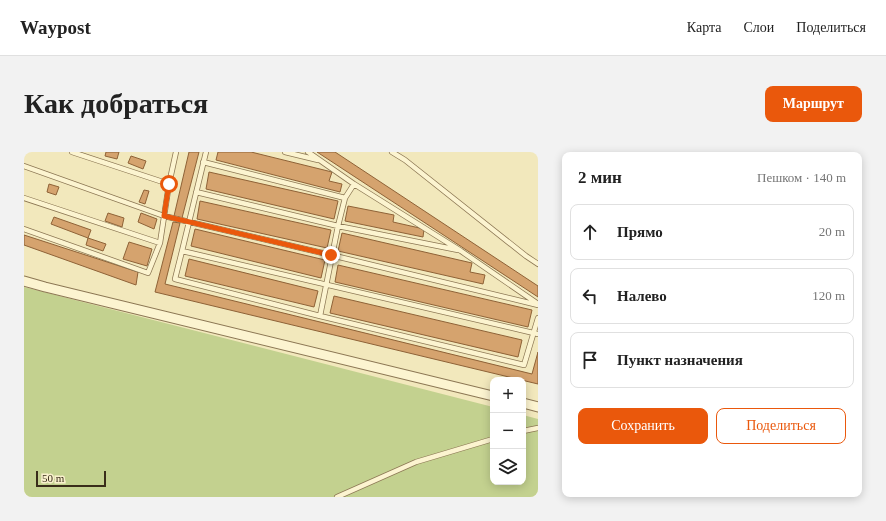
<!DOCTYPE html>
<html lang="ru">
<meta charset="utf-8">
<style>
:root{--surface:#fff;--page:#f2f2f2;--text:#222;--muted:#767676;--line:#e0e0e0;--accent:#ea580c}
body{margin:0;font-family:"Times New Roman",serif;background:var(--page);color:var(--text)}
.controls{position:absolute;right:12px;bottom:12px;display:grid;overflow:hidden;border-radius:8px;box-shadow:0 2px 10px #0003}
.controls button{width:36px;height:36px;display:grid;place-items:center;padding:0;border:0;border-bottom:1px solid var(--line);background:var(--surface);color:var(--text);font:20px sans-serif}
.scale{position:absolute;left:12px;bottom:10px;width:70px;box-sizing:border-box;padding-left:4px;border:2px solid #392d1a;border-top:0;font-size:11px;line-height:14px;white-space:nowrap;color:#392d1a;-webkit-text-stroke:3px #f9f1cd;paint-order:stroke}
.stop{position:absolute;width:12px;height:12px;margin:-9px;border:3px solid #ea580c;border-radius:50%;background:#fff}
.stop.end{background:#ea580c;border-color:#fff;box-shadow:0 1px 4px #0008}
.list{margin:0;padding:0;list-style:none}
h2{display:flex;justify-content:space-between;align-items:center;height:52px;margin:0;padding:0 16px;font-size:17px}
h2 small{font-size:13px;font-weight:400;color:var(--muted)}
.list li{display:grid;grid-template-columns:26px 1fr auto;gap:12px;align-items:center;box-sizing:border-box;height:56px;margin:0 8px 8px;padding:0 8px;border:1px solid var(--line);border-radius:8px}
.list b{display:block;font-size:15px;white-space:nowrap}
.list em{font-size:13px;font-style:normal;color:var(--muted)}
.actions{display:flex;gap:8px;padding:12px 16px}
.actions a{flex:1;padding:9px 0;border:1px solid var(--accent);border-radius:8px;text-align:center;font-size:14px;color:var(--accent)}
.actions .main{background:var(--accent);color:#fff}
.icon{flex:none;width:22px;height:22px;fill:none;stroke:currentColor;stroke-width:2;stroke-linecap:round;stroke-linejoin:round}
.map{position:relative;flex:none;width:514px;height:345px;overflow:hidden;border-radius:8px}
header{display:flex;align-items:center;gap:24px;box-sizing:border-box;height:56px;padding:0 20px;background:var(--surface);border-bottom:1px solid var(--line)}
header strong{font-size:19px}
nav{display:flex;gap:22px;margin-inline-start:auto;font-size:14px}
.intro{display:flex;align-items:center;justify-content:space-between;box-sizing:border-box;height:96px;padding:0 24px}
h1{margin:0;font-size:28px}
.button{padding:10px 18px;border-radius:8px;background:var(--accent);color:#fff;font-size:14px;font-weight:700}
main{display:flex;gap:24px;padding:0 24px}
aside{flex:1;background:var(--surface);border-radius:8px;box-shadow:0 2px 10px #0003}
.map>svg:first-child{display:block}
.green{fill:#c3d18f}
.building{fill:#d5a36e;stroke:#8e6237}
.lines{fill:none;stroke-linecap:round;stroke-linejoin:round}
.service-casing{stroke:#8c7754;stroke-width:6}
.minor-casing{stroke:#8c7754;stroke-width:11}
.service{stroke:#fcf4d0;stroke-width:4.5}
.minor{stroke:#fcf4d0;stroke-width:9}
.route{stroke:#ea580c;stroke-width:5}
</style>
<header>
<strong>Waypost</strong>
<nav><a>Карта</a><a>Слои</a><a>Поделиться</a></nav>
</header>
<div class="intro"><h1>Как добраться</h1><a class="button">Маршрут</a></div>
<main>
<div class="map">
<svg width="514" height="345" viewBox="0 0 514 345">
<rect width="100%" height="100%" fill="#f2e8bc"/>
<path class="green" d="M 0,135 L 469,255 L 469,330 L 499,330 L 499,263 L 514,267 L 514,345 L 0,345 Z"/>
<path class="building" d="M 82,0 L 95,0 L 93,7 L 81,4 Z
M 165,0 L 175,0 L 158,66 L 150,64 Z
M 194,0 L 227,0 L 308,20 L 305,29 L 318,32 L 316,40 L 192,8 Z
M 293,0 L 311,0 L 514,134 L 514,145 Z
M 107,4 L 122,9 L 119,17 L 104,11 Z
M 185,20 L 314,49 L 310,67 L 182,37 Z
M 25,32 L 35,35 L 32,43 L 23,40 Z
M 120,38 L 125,39 L 121,52 L 115,50 Z
M 176,49 L 307,78 L 303,96 L 173,67 Z
M 324,54 L 370,63 L 369,70 L 400,77 L 399,85 L 321,69 Z
M 84,61 L 100,66 L 98,75 L 81,69 Z
M 117,61 L 133,67 L 130,77 L 114,70 Z
M 30,65 L 67,78 L 64,86 L 27,72 Z
M 149,70 L 156,71 L 141,132 L 508,222 L 514,200 L 514,232 L 131,140 Z
M 171,77 L 301,108 L 297,126 L 167,94 Z
M 318,81 L 448,111 L 446,120 L 461,123 L 459,132 L 314,99 Z
M 0,83 L 114,120 L 112,133 L 0,93 Z
M 64,86 L 82,92 L 79,99 L 62,93 Z
M 105,90 L 128,97 L 123,114 L 99,107 Z
M 165,107 L 294,139 L 290,155 L 161,124 Z
M 314,113 L 508,158 L 504,175 L 311,130 Z
M 310,144 L 498,188 L 494,205 L 306,161 Z"/>
<g class="lines">
<g class="service-casing">
<path id="service" d="M 48,0 L 145,32
M 182,0 L 158,99 L 514,182
M 261,0 L 294,8
M 284,0 L 330,32 L 437,99 L 514,152
M 368,0 L 381,8 L 502,104 L 514,112
M 179,10 L 321,46
M 0,14 L 140,64 L 307,103 L 514,153
M 172,40 L 314,74 L 434,98
M 0,46 L 136,91
M 0,77 L 124,121 L 136,91 L 145,32 L 152,0
M 158,99 L 151,127 L 296,164 L 500,213 L 514,166
M 296,164 L 314,74 L 321,46 L 330,32
M 499,279 L 514,276
M 313,345 L 392,310 L 469,287"/>
</g>
<g class="minor-casing">
<path id="minor" d="M 0,129 L 21,135 L 469,244
M 499,251 L 514,255"/>
</g>
<use href="#service" class="service"/>
<use href="#minor" class="minor"/>
</g>
<g class="lines">
<path class="route" d="M 145,32 L 140,64 L 307,103"/>
</g>
</svg>
<div class="controls">
<button>+</button>
<button>−</button>
<button><svg class="icon" aria-label="layers" viewBox="0 0 24 24"><path d="M12 4l9 5-9 5-9-5zM3 14l9 5 9-5"/></svg></button>
</div>
<div class="scale">50 m</div>
<div class="stop" style="left:145px;top:32px"></div>
<div class="stop end" style="left:307px;top:103px"></div>
</div>
<aside>
<h2>2 мин<small>Пешком · 140 m</small></h2>
<ul class="list">
<li><svg class="icon" aria-label="ahead" viewBox="0 0 24 24"><path d="M12 20V5M6 11l6-6 6 6"/></svg><div><b>Прямо</b></div><em>20 m</em></li>
<li><svg class="icon" aria-label="left" viewBox="0 0 24 24"><path d="M17 20v-9H6M10 6l-5 5 5 5"/></svg><div><b>Налево</b></div><em>120 m</em></li>
<li><svg class="icon" aria-label="arrive" viewBox="0 0 24 24"><path d="M6 21V4h12l-3 4 3 4H6"/></svg><div><b>Пункт назначения</b></div></li>
</ul>
<div class="actions"><a class="main">Сохранить</a><a>Поделиться</a></div>
</aside>
</main>
